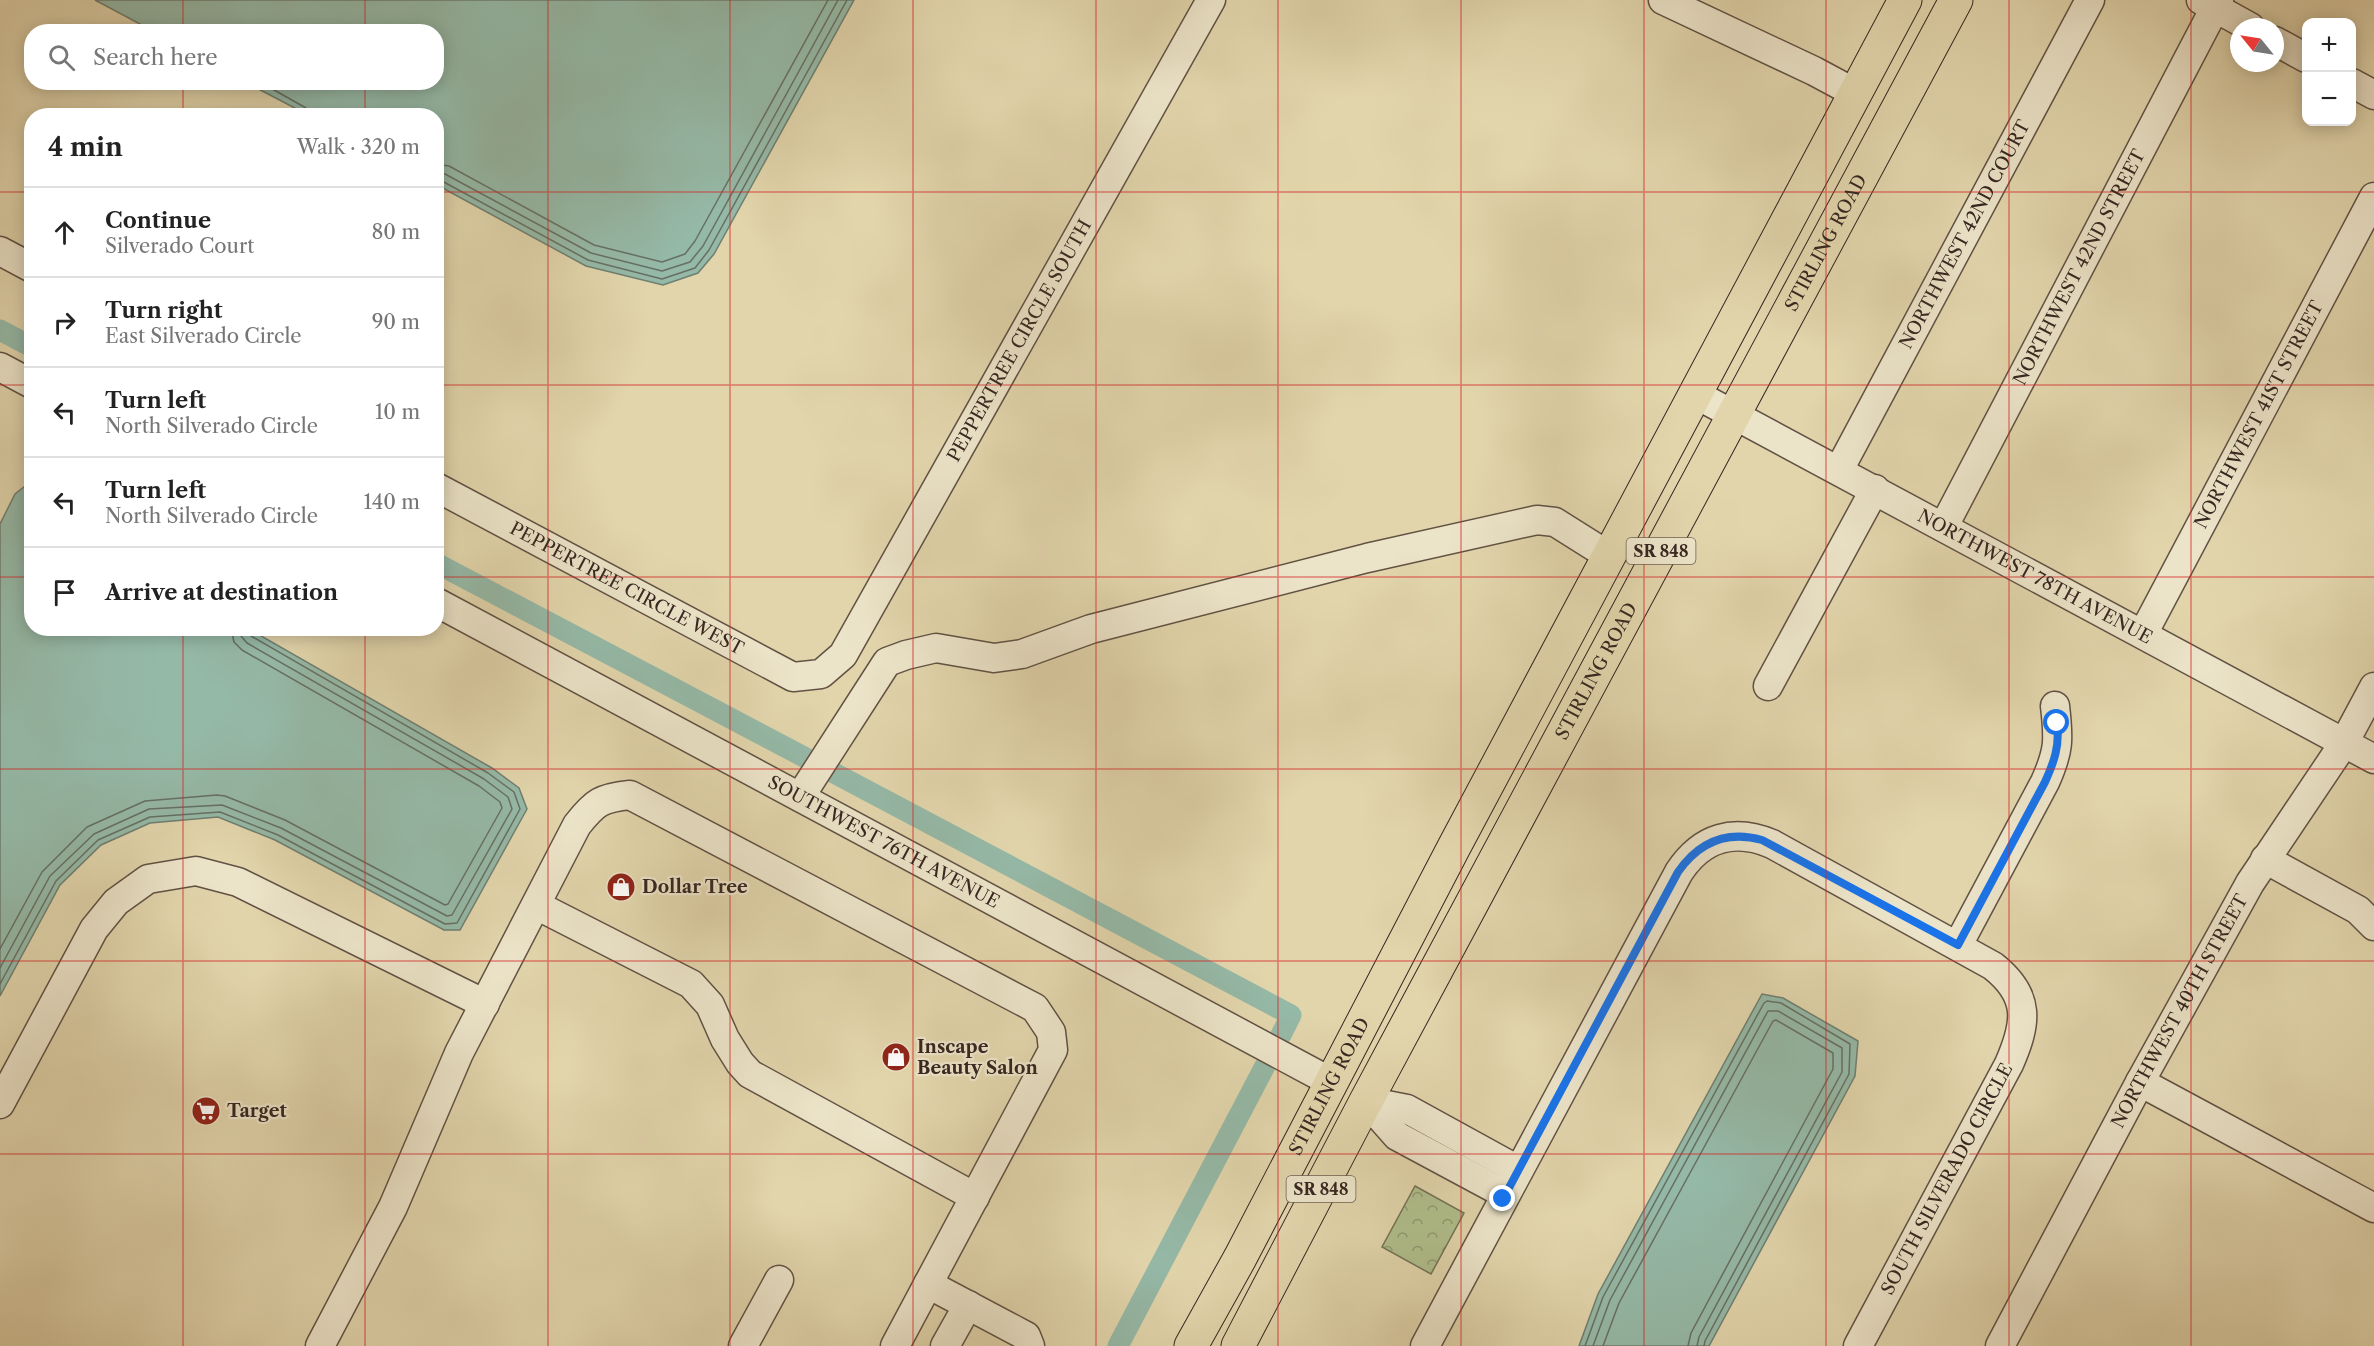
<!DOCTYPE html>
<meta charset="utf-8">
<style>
:root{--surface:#fff;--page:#f2f2f2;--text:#222;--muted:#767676;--line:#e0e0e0}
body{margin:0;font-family:"Libre Caslon Text",serif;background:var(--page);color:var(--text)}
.controls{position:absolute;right:18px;top:18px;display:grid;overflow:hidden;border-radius:12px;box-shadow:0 3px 15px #0003}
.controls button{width:54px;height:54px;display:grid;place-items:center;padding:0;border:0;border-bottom:2px solid var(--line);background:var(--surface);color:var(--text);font:30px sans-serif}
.compass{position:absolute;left:2230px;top:18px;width:54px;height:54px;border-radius:50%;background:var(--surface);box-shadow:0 3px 15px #0003;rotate:300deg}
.stop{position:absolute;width:18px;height:18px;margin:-14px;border:4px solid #1a73e8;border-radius:50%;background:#fff}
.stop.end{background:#1a73e8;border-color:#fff;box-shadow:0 2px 6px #0008}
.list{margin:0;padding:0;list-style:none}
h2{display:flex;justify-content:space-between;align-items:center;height:78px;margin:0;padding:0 24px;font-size:26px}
h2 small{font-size:20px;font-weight:400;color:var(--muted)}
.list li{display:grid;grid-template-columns:39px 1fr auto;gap:18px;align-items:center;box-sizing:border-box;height:90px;padding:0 24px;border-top:2px solid var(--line)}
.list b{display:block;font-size:22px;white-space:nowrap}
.list p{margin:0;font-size:20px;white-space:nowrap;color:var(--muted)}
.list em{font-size:20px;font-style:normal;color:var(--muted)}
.icon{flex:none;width:33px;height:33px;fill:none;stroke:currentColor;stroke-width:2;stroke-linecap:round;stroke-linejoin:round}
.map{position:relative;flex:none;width:2374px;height:1346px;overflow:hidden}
.search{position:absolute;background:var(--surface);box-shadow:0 3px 15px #0003;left:24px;top:24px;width:420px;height:66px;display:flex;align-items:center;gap:15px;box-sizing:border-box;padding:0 21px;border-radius:24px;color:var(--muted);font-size:22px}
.panel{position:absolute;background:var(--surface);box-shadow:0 3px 15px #0003;left:24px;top:108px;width:420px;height:528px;border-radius:24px}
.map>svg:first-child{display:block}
.park{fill:url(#park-crowns);stroke:#737256;stroke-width:1.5}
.water{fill:#95b9a7;stroke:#6f7f71;stroke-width:1.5}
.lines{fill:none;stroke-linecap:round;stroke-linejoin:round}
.shore{stroke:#667064;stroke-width:1.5}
.canal{stroke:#95b9a7;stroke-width:21}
.minor-casing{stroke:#615244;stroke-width:31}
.major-casing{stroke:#362721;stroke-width:35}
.minor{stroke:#ece4c9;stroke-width:28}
.major{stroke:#e2d5ac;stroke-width:33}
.route{stroke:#1a73e8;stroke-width:8}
.grid{fill:none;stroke:#d62828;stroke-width:1.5;stroke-opacity:0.55}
.labels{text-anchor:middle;stroke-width:4.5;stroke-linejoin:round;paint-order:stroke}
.shield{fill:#ece4c9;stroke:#6d6053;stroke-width:1.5}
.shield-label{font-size:16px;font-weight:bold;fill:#362721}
.street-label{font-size:18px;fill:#362721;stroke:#ece4c9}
.poi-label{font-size:18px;font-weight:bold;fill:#362721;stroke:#ece4c9;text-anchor:start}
</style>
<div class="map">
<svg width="2374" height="1346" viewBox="0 0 2374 1346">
<defs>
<pattern id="park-crowns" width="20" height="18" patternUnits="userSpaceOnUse" patternTransform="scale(1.5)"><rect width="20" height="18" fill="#b0be8c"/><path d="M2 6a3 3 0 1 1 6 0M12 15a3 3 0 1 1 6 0" fill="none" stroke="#909a72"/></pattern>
</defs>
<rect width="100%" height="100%" fill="#e2d5ac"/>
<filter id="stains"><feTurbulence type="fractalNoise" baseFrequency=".00333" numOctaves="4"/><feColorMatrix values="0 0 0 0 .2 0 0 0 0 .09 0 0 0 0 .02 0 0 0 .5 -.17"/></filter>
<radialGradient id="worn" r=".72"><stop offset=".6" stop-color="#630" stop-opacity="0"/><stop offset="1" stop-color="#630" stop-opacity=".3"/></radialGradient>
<path class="park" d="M 1415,1186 L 1464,1213 L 1431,1274 L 1382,1247 Z"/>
<path class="water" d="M 95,0 L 854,0 L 714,254 L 698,273 L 663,285 L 586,266 L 437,185 L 436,116 L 308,115 L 247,83 L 436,82 L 436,32 L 153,31 Z
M 29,483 L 32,484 L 32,628 L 249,629 L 492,768 L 519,788 L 527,809 L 460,930 L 444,930 L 275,840 L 218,817 L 150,823 L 101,845 L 60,885 L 0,996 L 0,524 L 15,494 Z
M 1762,994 L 1783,998 L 1858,1041 L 1855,1076 L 1709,1346 L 1579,1346 L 1598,1294 Z"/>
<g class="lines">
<path class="shore" d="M 260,82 L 306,108 L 310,116
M 436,164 L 449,166 L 594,245 L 662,262 L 685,254 L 695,241 L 828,0
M 436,173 L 445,174 L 591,253 L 662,271 L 690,262 L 703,246 L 838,0
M 436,180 L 442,181 L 588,260 L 662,279 L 695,268 L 709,250 L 847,0
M 0,949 L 42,872 L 87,827 L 145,801 L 217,795 L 225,796 L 285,820 L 445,905 L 448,904 L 502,808 L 500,802 L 479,786 L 242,650 L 234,642 L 231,628
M 0,968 L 50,876 L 94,834 L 149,809 L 222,805 L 281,828 L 447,916 L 452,915 L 512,809 L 508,797 L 484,779 L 247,643 L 241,636 L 240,628
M 0,984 L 56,881 L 98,840 L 150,817 L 220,812 L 278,835 L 445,924 L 457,923 L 520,809 L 514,792 L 488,773 L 251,636 L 247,628
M 1585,1346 L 1603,1297 L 1764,1003 L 1767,1001 L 1781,1003 L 1850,1044 L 1849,1074 L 1705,1341 L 1704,1346
M 1593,1346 L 1610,1300 L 1768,1011 L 1778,1011 L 1842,1048 L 1842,1072 L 1699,1337 L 1697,1346
M 1603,1346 L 1619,1303 L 1773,1021 L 1776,1020 L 1833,1053 L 1833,1069 L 1691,1333 L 1688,1346"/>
<path class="canal" d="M 0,330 L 32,347
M 436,563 L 806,758
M 834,773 L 1291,1015 L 1281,1035
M 1118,1346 L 1265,1066"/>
<g class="minor-casing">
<g id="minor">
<path d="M 1663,0 L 1814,71 L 1855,93"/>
<path d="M 2201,0 L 2250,27"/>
<path d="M 2275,41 L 2306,58"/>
<path d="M 2352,83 L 2374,95"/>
<path d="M 0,251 L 32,268"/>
<path d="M 0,367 L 32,384"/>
<path id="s1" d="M 1695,394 L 2374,759"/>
<path id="s2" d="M 1839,470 L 2090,0"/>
<path id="s3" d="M 436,487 L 793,677 L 821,674 L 843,655 L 1211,0"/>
<path id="s4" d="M 1944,526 L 2219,0"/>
<path id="s5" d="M 436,602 L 1331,1082"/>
<path id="s6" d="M 2143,634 L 2374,197"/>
<path d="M 1768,686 L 1875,489"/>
<path d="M 800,797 L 887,662 L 906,655 L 936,648 L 994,658 L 1022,654 L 1091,629 L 1367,558 L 1537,520 L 1555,522 L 1609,556"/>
<path d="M 2265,859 L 2358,910 L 2374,926"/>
<path d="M 536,905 L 691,984 L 710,1005 L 725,1039 L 740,1063 L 750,1074 L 975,1197"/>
<path d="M 1958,945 L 2045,782 C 2059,751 2059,740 2055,706"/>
<path d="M 2140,1082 L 2374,1208"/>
<path d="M 1366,1101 L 1397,1136 L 1505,1194"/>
<path d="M 1366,1101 L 1407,1109 L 1518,1170"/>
<path d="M 0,1104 L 94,929 L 116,902 L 148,879 L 196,871 L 238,882 L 485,1004"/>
<path d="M 928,1284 L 1026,1336 L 1030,1346"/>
<path d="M 320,1346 L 393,1207 L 459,1053 L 577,825 C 595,802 601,798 630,795 L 1035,1008 L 1051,1032 L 1053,1050 L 895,1346"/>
<path d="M 743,1346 L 779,1280"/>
<path d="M 945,1346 L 968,1305"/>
<path d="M 1425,1346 L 1679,872 C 1702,837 1734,828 1772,844 L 1993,966 C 2031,996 2027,1023 2009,1064 L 1858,1346"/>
<path id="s7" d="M 2000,1346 L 2140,1082 L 2250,883 L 2344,743 L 2374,687"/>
</g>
</g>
<g class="major-casing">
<g id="major">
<path id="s8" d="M 1191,1346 L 1240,1258 L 1454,847 L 1905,0"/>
<path id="s9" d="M 1238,1346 L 1366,1101 L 1956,0"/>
</g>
</g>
<use href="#minor" class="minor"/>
<use href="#major" class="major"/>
</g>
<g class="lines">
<path class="route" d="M 1503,1199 L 1678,872 C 1699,842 1726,830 1762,840 L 1958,945 L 2045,782 C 2054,762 2060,746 2057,723"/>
</g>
<path class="grid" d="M 183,0 L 183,32M 365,0 L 365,32M 548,0 L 548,1346M 730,0 L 730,1346M 913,0 L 913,1346M 1096,0 L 1096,1346M 1278,0 L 1278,1346M 1461,0 L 1461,1346M 1644,0 L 1644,1346M 1826,0 L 1826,1346M 2009,0 L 2009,1346M 2191,0 L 2191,1346M 183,82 L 183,116M 365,82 L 365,116M 0,192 L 32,192M 436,192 L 2374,192M 0,385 L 32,385M 436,385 L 2374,385M 0,577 L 32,577M 436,577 L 2374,577M 183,628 L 183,1346M 365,628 L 365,1346M 0,769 L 2374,769M 0,961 L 2374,961M 0,1154 L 2374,1154"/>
<defs>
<g id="shop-disc" transform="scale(1.5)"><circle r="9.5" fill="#8f2418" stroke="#ece4c9"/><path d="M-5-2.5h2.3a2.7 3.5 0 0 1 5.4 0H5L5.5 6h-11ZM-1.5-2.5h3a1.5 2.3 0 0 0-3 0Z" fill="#fff"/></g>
<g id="supermarket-disc" transform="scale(1.5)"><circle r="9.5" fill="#8f2418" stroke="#ece4c9"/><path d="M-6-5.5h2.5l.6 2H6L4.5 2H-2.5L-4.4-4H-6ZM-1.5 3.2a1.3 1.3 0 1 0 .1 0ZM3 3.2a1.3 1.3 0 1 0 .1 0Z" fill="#fff"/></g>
</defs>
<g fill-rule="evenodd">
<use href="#shop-disc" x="621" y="887"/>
<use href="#shop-disc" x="896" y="1057"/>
<use href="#supermarket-disc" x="206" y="1111"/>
</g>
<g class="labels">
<g class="shield">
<rect x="1626.5" y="538" width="69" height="26" rx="4.5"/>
<rect x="1286.5" y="1176" width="69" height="26" rx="4.5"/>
</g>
<g class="shield-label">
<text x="1661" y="557">SR 848</text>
<text x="1321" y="1195">SR 848</text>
</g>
<g class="street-label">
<text dy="6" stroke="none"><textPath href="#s2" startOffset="267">NORTHWEST 42ND COURT</textPath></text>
<text dy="6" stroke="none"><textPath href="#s9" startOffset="1250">STIRLING ROAD</textPath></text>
<text dy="6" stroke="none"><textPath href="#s4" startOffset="292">NORTHWEST 42ND STREET</textPath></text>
<text dy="6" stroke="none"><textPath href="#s3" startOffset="822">PEPPERTREE CIRCLE SOUTH</textPath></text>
<text dy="6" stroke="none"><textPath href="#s6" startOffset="248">NORTHWEST 41ST STREET</textPath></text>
<text dy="6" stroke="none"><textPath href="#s1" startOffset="386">NORTHWEST 78TH AVENUE</textPath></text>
<text dy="6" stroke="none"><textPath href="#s3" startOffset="216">PEPPERTREE CIRCLE WEST</textPath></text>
<text dy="6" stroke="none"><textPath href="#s9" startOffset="764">STIRLING ROAD</textPath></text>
<text dy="6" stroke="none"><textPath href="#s5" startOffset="508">SOUTHWEST 76TH AVENUE</textPath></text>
<text dy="6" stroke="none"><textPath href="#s7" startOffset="380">NORTHWEST 40TH STREET</textPath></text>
<text dy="6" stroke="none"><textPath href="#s8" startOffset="294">STIRLING ROAD</textPath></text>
<text transform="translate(1947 1179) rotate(-62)" y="6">SOUTH SILVERADO CIRCLE</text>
</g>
<g class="poi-label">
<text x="642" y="893">Dollar Tree</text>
<text x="917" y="1053">Inscape<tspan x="917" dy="21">Beauty Salon</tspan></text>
<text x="227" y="1117">Target</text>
</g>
</g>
<rect width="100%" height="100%" filter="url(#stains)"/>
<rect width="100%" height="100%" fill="url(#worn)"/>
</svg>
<div class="controls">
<button>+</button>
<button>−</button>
</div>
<svg class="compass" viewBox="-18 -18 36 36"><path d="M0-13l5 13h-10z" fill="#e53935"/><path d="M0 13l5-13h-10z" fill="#767676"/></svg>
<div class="stop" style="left:2057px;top:723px"></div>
<div class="stop end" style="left:1503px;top:1199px"></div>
<div class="search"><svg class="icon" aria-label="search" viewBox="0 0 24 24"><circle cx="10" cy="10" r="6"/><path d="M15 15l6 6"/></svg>Search here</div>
<section class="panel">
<h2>4 min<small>Walk · 320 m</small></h2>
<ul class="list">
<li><svg class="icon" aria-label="ahead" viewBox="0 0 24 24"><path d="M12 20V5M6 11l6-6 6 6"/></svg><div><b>Continue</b><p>Silverado Court</p></div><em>80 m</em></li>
<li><svg class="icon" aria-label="right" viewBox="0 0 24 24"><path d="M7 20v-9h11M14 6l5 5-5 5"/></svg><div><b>Turn right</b><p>East Silverado Circle</p></div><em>90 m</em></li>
<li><svg class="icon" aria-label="left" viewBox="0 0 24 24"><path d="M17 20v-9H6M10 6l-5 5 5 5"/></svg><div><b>Turn left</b><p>North Silverado Circle</p></div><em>10 m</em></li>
<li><svg class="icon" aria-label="left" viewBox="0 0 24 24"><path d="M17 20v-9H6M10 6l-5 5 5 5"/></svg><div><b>Turn left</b><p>North Silverado Circle</p></div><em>140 m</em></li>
<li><svg class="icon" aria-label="arrive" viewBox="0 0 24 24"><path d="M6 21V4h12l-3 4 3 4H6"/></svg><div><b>Arrive at destination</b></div></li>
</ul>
</section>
</div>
